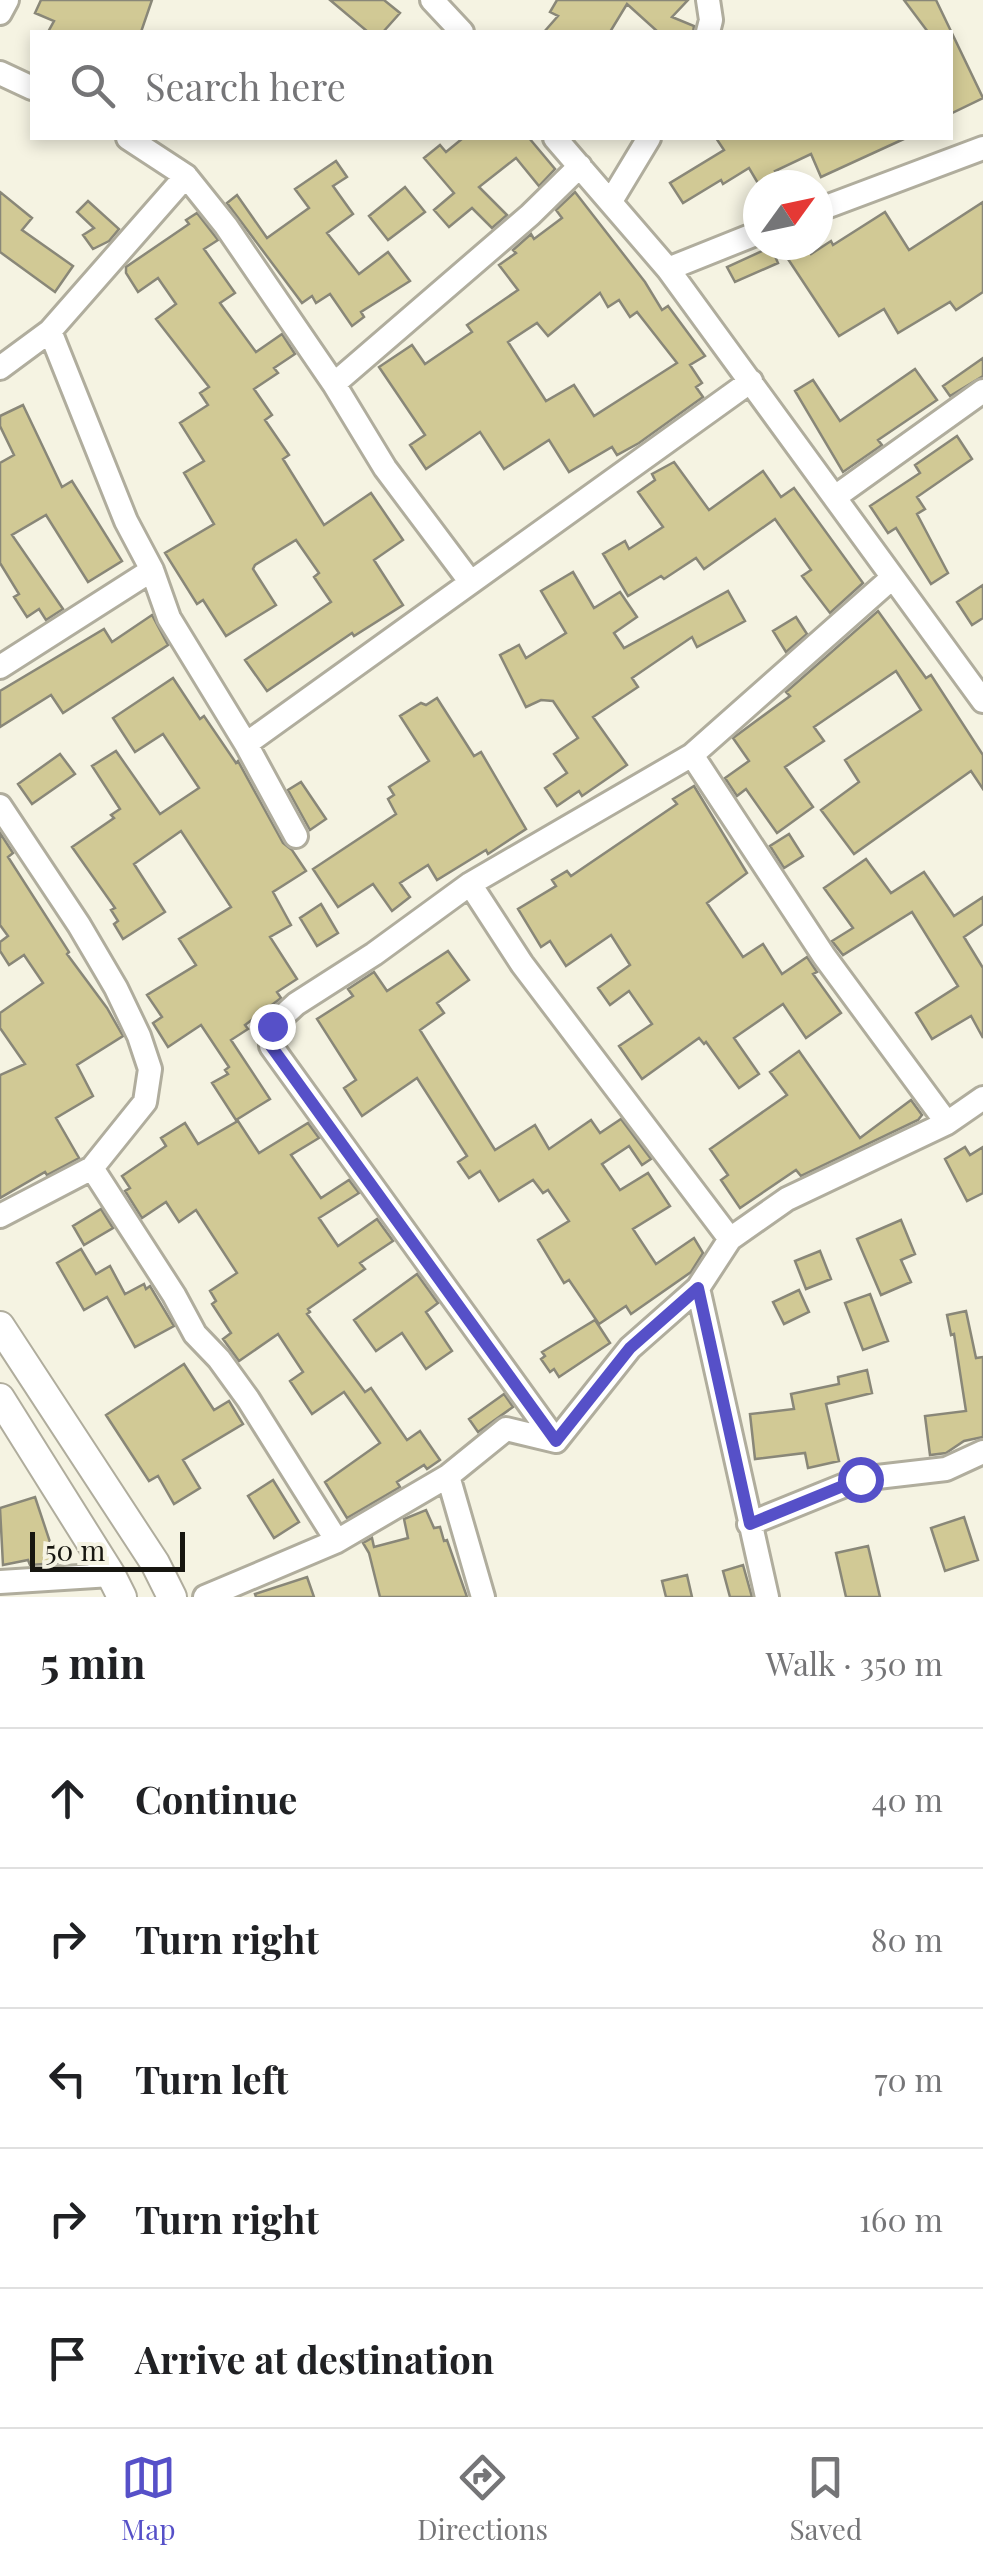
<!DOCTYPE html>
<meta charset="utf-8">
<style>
:root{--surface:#fff;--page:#f6f6f6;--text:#202124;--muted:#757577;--line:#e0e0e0;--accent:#5650c8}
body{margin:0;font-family:"Playfair Display",serif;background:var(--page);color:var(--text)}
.compass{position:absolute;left:743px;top:170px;width:90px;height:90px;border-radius:50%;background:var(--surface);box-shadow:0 5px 15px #0003;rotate:57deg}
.scale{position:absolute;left:30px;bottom:25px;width:155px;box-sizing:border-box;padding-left:10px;border:5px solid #171610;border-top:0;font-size:28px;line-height:35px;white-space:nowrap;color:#171610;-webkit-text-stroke:8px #f5f3e2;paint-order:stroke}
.stop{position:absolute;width:30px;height:30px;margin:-22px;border:8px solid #5650c8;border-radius:50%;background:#fff}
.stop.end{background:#5650c8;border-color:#fff;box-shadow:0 2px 10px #0008}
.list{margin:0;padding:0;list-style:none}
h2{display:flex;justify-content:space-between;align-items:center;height:130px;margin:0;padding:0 40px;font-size:42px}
h2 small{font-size:32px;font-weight:400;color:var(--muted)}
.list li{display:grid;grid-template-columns:65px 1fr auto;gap:30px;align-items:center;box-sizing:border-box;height:140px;padding:0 40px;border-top:2px solid var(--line)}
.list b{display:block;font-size:38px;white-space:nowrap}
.list em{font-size:32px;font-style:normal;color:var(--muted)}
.icon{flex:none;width:55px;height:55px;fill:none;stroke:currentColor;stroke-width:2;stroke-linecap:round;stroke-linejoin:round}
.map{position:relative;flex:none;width:983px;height:1597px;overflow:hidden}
.search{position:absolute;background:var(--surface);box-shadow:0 5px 15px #0003;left:30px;right:30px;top:30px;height:110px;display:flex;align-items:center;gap:25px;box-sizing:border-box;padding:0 35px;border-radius:0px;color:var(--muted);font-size:38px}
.sheet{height:830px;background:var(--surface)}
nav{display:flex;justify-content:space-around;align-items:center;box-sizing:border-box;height:140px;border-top:2px solid var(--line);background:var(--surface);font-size:28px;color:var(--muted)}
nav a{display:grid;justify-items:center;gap:5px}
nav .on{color:var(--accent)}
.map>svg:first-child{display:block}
.building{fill:#d1c995;stroke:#898778;stroke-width:2.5;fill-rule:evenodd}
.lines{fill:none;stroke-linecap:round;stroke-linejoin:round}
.minor-casing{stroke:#b0ad9d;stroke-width:28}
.tertiary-casing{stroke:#b0ad9d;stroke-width:32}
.minor{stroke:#fff;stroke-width:22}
.tertiary{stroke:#fff;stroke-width:28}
.route{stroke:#5650c8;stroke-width:12}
</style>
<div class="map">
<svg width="983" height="1597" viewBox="0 0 983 1597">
<rect width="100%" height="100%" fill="#f5f3e2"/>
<path class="building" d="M 41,0 L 152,0 L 141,32 L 48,32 L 54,21 L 35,13 Z
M 330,0 L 384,0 L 400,13 L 383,32 L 368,32 Z
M 557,0 L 688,0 L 672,17 L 694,26 L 693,32 L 658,32 L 627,4 L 610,32 L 544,32 L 558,16 L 550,12 Z
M 904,0 L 936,0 L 983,98 L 950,114 L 950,32 L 928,32 Z
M 463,138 L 529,138 L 555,169 L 539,186 L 516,158 L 479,187 L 507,215 L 492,228 L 472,208 L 449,227 L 434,210 L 454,193 L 424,158 L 440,145 L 446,152 Z
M 716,138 L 906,138 L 821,177 L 811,154 L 775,171 L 783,185 L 759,185 L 749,168 L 723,184 L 721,180 L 683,203 L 670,183 L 724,150 Z
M 336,161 L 347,177 L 333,186 L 353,214 L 327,233 L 359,274 L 388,252 L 410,281 L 361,312 L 364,317 L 352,326 L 330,294 L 316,303 L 312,296 L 302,303 L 227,203 L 237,195 L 267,238 L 309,208 L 295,189 Z
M 405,187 L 425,212 L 388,240 L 369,216 Z
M 0,192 L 32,218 L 22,230 L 73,266 L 55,292 L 0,252 Z
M 575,192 L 645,282 L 662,310 L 668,306 L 705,356 L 690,365 L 702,383 L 696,387 L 703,397 L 639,443 L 617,455 L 612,447 L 569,472 L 549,440 L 504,469 L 480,432 L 426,469 L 410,445 L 425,435 L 379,367 L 412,345 L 425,364 L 472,332 L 467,325 L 518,290 L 499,265 L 516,253 L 513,250 L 531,234 L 534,239 L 562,218 L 556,210 ZM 600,293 L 608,307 L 619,300 L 630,317 L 637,312 L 677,363 L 594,416 L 574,385 L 546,401 L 508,342 L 537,323 L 548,336 Z
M 88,201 L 119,229 L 109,241 L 93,249 L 83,235 L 94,228 L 77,212 Z
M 983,202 L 983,292 L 956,310 L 950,302 L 898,333 L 884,309 L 839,336 L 788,259 L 806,247 L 811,254 L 831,241 L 833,245 L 885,212 L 909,250 Z
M 197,213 L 218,240 L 204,249 L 235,293 L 220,303 L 256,352 L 282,334 L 295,354 L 274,368 L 278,373 L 254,389 L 272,415 L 265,420 L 289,455 L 283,459 L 324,525 L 371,493 L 403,540 L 374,560 L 403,605 L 354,636 L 352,633 L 267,691 L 245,660 L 331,602 L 314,577 L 319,573 L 296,540 L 255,565 L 253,569 L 276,605 L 226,636 L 203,600 L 197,604 L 165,553 L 214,524 L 184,473 L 204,461 L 180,423 L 208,405 L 200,393 L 209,387 L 156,319 L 176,304 L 158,278 L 138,292 L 126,273 L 126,267 L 189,224 L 186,220 Z
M 771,247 L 778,263 L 735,282 L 727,267 Z
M 983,358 L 983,376 L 950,396 L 943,386 Z
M 915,369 L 937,400 L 878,440 L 882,445 L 843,472 L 795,391 L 813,380 L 840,421 Z
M 23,405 L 62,487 L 72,481 L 122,561 L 88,582 L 46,515 L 12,535 L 63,609 L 46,620 L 39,609 L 27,617 L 14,597 L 19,594 L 0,563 L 0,463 L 14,455 L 0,426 L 0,416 Z
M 957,436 L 972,459 L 917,497 L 925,509 L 917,514 L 948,573 L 931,584 L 896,528 L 888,533 L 870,506 L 920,473 L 915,465 Z
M 674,462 L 709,510 L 763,471 L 781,497 L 794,488 L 863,583 L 830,613 L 802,576 L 811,570 L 775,519 L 704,569 L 696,558 L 664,579 L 661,576 L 628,596 L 603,554 L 625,541 L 629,549 L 663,527 L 638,492 L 655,480 L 652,474 Z
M 573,572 L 594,608 L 620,592 L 637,617 L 614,633 L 624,648 L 728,591 L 745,621 L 697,647 L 692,637 L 632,678 L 638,687 L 593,717 L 627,765 L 582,796 L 579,791 L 557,806 L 545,788 L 567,773 L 554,754 L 578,738 L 553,701 L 541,700 L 526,707 L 500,655 L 519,645 L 526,658 L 566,633 L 541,591 Z
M 983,585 L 983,618 L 972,625 L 957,602 Z
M 878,611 L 926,678 L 931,675 L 983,755 L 983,789 L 971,771 L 854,854 L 821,810 L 859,782 L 845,760 L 921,710 L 896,671 L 814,727 L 824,741 L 785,767 L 813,807 L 777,833 L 746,789 L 737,796 L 725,778 L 749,761 L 733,738 L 790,696 L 786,692 Z
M 152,615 L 168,645 L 63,713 L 51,695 L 0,727 L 0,691 L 104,629 L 112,642 Z
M 796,617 L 807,634 L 786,652 L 773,631 Z
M 173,678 L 200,719 L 204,716 L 236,763 L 238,761 L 283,843 L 292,850 L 306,871 L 273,892 L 291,925 L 270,937 L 297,979 L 277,992 L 281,998 L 245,1025 L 248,1029 L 231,1040 L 270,1099 L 236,1120 L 212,1083 L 228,1074 L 225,1070 L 229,1067 L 201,1025 L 168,1047 L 153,1023 L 162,1017 L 147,995 L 196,965 L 179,939 L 231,907 L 181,831 L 134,864 L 165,912 L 123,939 L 114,924 L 118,921 L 111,910 L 115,908 L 72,847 L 114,818 L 111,815 L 120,809 L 92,766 L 116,751 L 160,814 L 199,788 L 163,734 L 135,752 L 113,718 Z
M 437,698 L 474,756 L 481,752 L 526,829 L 488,854 L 486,850 L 437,880 L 428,865 L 400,883 L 410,897 L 392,911 L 373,884 L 338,907 L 313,869 L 396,814 L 388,799 L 394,795 L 389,787 L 429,761 L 400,716 L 421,703 L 426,705 Z
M 60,754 L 75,774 L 32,804 L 18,784 Z
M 301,782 L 326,819 L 310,830 L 288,790 Z
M 694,786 L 747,873 L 707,903 L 743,957 L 763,944 L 782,974 L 807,957 L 817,972 L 813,974 L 841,1013 L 806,1038 L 783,1004 L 734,1038 L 759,1074 L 739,1088 L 706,1042 L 704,1044 L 699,1038 L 642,1079 L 619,1046 L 652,1024 L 629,991 L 610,1005 L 598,988 L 630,965 L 611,935 L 566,966 L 550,941 L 541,947 L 518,909 L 556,886 L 552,880 L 567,871 L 571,876 L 677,804 L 673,799 Z
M 0,833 L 13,853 L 8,857 L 69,952 L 67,954 L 107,1008 L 123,1036 L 77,1065 L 93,1096 L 56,1118 L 79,1158 L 47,1175 L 45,1172 L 0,1198 L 0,1075 L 25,1064 L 0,1028 L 0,1013 L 43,983 L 24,955 L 9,965 L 0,951 L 0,942 L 8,936 L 0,925 Z
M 789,834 L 803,856 L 784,868 L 770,846 Z
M 866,859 L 891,893 L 924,872 L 954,916 L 983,897 L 983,924 L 964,937 L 983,968 L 983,1038 L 971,1016 L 932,1039 L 916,1013 L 958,986 L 912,912 L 843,955 L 832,941 L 853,928 L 824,888 Z
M 321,904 L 338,933 L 317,946 L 300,918 Z
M 448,951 L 469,980 L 437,1003 L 444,1013 L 420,1030 L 495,1150 L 535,1125 L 549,1149 L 591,1120 L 600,1133 L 621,1119 L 651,1159 L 642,1165 L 629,1146 L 602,1164 L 620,1190 L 648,1173 L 670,1206 L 633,1229 L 656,1264 L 694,1238 L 703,1253 L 691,1272 L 631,1314 L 626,1306 L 599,1324 L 569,1280 L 564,1283 L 538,1240 L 569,1221 L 548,1190 L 543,1193 L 533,1180 L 499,1201 L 480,1171 L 469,1178 L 458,1162 L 467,1156 L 417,1078 L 362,1116 L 344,1088 L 356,1080 L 317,1019 L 353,996 L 348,989 L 374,972 L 387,991 Z
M 799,1051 L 860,1138 L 911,1100 L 922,1115 L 918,1120 L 801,1176 L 796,1170 L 740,1208 L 721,1180 L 728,1175 L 710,1149 L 787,1095 L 770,1072 Z
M 238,1121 L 259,1153 L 308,1123 L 319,1138 L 291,1155 L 321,1198 L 349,1180 L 359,1193 L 319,1218 L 338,1246 L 377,1219 L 393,1241 L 360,1263 L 365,1269 L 308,1309 L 310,1312 L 307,1314 L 365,1392 L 371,1388 L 407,1440 L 420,1431 L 440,1460 L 427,1469 L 424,1465 L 397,1482 L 400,1487 L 347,1518 L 325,1482 L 380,1443 L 344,1392 L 312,1414 L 290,1381 L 303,1372 L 278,1334 L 239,1361 L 223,1339 L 231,1333 L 212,1304 L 216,1301 L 210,1291 L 237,1273 L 196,1210 L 179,1222 L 166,1202 L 142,1218 L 125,1191 L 130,1188 L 122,1176 L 166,1146 L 161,1138 L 185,1123 L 198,1144 Z
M 965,1147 L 970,1155 L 983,1147 L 983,1193 L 967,1201 L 945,1159 Z
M 101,1209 L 113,1228 L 84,1245 L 73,1226 Z
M 901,1220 L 915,1254 L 901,1260 L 911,1282 L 881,1295 L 857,1239 Z
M 81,1249 L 96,1274 L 110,1266 L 125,1294 L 144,1284 L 146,1289 L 150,1286 L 174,1326 L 135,1347 L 107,1297 L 84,1310 L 57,1263 Z
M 820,1251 L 831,1279 L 806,1289 L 795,1261 Z
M 417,1274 L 438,1303 L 426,1312 L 452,1351 L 426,1369 L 402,1333 L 376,1351 L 354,1320 Z
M 799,1290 L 809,1312 L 784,1324 L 773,1302 Z
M 870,1294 L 888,1341 L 863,1350 L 845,1303 Z
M 966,1311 L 976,1358 L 983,1357 L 983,1437 L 964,1441 L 946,1453 L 930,1455 L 925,1416 L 966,1411 L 954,1334 L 951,1335 L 947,1315 Z
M 595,1320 L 610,1343 L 559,1377 L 554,1369 L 550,1372 L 541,1359 L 545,1356 L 542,1352 Z
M 184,1364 L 214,1410 L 229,1401 L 243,1424 L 183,1460 L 200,1488 L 174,1504 L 158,1476 L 149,1481 L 106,1415 Z
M 867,1370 L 872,1393 L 826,1404 L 839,1461 L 808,1468 L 805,1453 L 755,1459 L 750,1414 L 794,1409 L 791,1394 L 839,1384 L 838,1377 Z
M 504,1394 L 513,1407 L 478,1432 L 469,1419 Z
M 273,1480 L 299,1522 L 274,1538 L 248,1496 Z
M 35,1497 L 57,1563 L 30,1565 L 28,1560 L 3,1565 L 0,1508 Z
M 426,1510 L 434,1528 L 440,1527 L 444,1541 L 447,1540 L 467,1597 L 380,1597 L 369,1553 L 363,1543 L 372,1538 L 374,1547 L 408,1538 L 404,1519 Z
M 964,1517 L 978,1560 L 945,1571 L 931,1528 Z
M 868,1546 L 880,1597 L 846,1597 L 836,1553 Z
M 743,1565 L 752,1597 L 730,1597 L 723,1571 Z
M 687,1575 L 692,1597 L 666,1597 L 662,1581 Z
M 307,1577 L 314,1597 L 256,1597 L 255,1594 Z"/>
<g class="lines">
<g class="minor-casing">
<path id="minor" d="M 432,0 L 462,32
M 0,13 L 7,0
M 708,32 L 711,20 L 708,0
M 0,73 L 32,88
M 128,138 L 186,176 L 226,226 L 334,384 L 385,468 L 469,580
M 555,138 L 668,269 L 983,701
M 611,201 L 649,138
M 818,210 L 983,148
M 668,269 L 758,233
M 50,331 L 126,521 L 152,570 L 169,618 L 246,744 L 296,836
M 0,368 L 50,331 L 186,176
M 334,384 L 530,215 L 580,166
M 835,497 L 983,391
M 0,667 L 152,570
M 246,744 L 751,381
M 692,755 L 824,956 L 947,1123
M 0,806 L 79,925 L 116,988 L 139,1036 L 150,1069 L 145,1102 L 92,1168 L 0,1216
M 470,884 L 522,964 L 730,1239
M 92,1168 L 174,1295 L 195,1334 L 219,1359 L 248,1399 L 337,1541
M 698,1288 L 767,1597
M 556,1441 L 271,1046 L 272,1026 L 296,1004 L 374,954 L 470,884 L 692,755 L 892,578
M 448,1476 L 483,1597
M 749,1524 L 860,1479 L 946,1469 L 983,1452
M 0,1582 L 111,1575
M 205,1597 L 337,1541 L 448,1476 L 506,1429 L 556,1441 L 630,1348 L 698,1288 L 730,1239 L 787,1199 L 947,1123 L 983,1098"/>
</g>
<g class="tertiary-casing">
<path id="tertiary" d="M 0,1326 L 155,1563 L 172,1597
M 0,1398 L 111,1575 L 122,1597"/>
</g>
<use href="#minor" class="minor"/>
<use href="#tertiary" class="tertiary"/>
</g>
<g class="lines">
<path class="route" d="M 272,1026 L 271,1046 L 556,1441 L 630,1348 L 698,1288 L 750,1524 L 860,1479"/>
</g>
</svg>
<svg class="compass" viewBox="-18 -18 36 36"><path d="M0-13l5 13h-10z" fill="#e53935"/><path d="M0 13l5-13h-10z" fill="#757577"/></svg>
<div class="scale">50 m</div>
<div class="stop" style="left:860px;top:1479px"></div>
<div class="stop end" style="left:272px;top:1026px"></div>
<div class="search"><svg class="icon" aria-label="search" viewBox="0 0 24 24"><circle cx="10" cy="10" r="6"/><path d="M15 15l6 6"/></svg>Search here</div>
</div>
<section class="sheet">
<h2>5 min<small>Walk · 350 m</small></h2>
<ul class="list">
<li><svg class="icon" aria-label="ahead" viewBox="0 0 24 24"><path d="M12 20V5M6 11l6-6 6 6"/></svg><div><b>Continue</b></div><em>40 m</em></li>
<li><svg class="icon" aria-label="right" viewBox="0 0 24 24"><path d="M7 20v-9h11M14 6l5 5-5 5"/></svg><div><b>Turn right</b></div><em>80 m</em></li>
<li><svg class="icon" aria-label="left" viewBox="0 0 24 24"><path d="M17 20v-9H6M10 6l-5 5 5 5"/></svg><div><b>Turn left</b></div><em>70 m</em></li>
<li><svg class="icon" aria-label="right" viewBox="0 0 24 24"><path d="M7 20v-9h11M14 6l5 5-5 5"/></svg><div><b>Turn right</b></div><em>160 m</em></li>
<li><svg class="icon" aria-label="arrive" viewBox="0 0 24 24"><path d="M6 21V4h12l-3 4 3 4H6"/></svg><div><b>Arrive at destination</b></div></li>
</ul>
</section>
<nav>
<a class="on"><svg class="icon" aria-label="map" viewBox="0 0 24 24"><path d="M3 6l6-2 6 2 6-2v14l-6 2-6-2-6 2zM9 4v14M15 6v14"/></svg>Map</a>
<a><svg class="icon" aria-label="directions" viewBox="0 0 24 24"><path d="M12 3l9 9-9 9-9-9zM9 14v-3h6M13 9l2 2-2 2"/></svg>Directions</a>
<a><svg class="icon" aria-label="saved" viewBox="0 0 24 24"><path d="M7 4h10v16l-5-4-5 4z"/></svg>Saved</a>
</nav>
